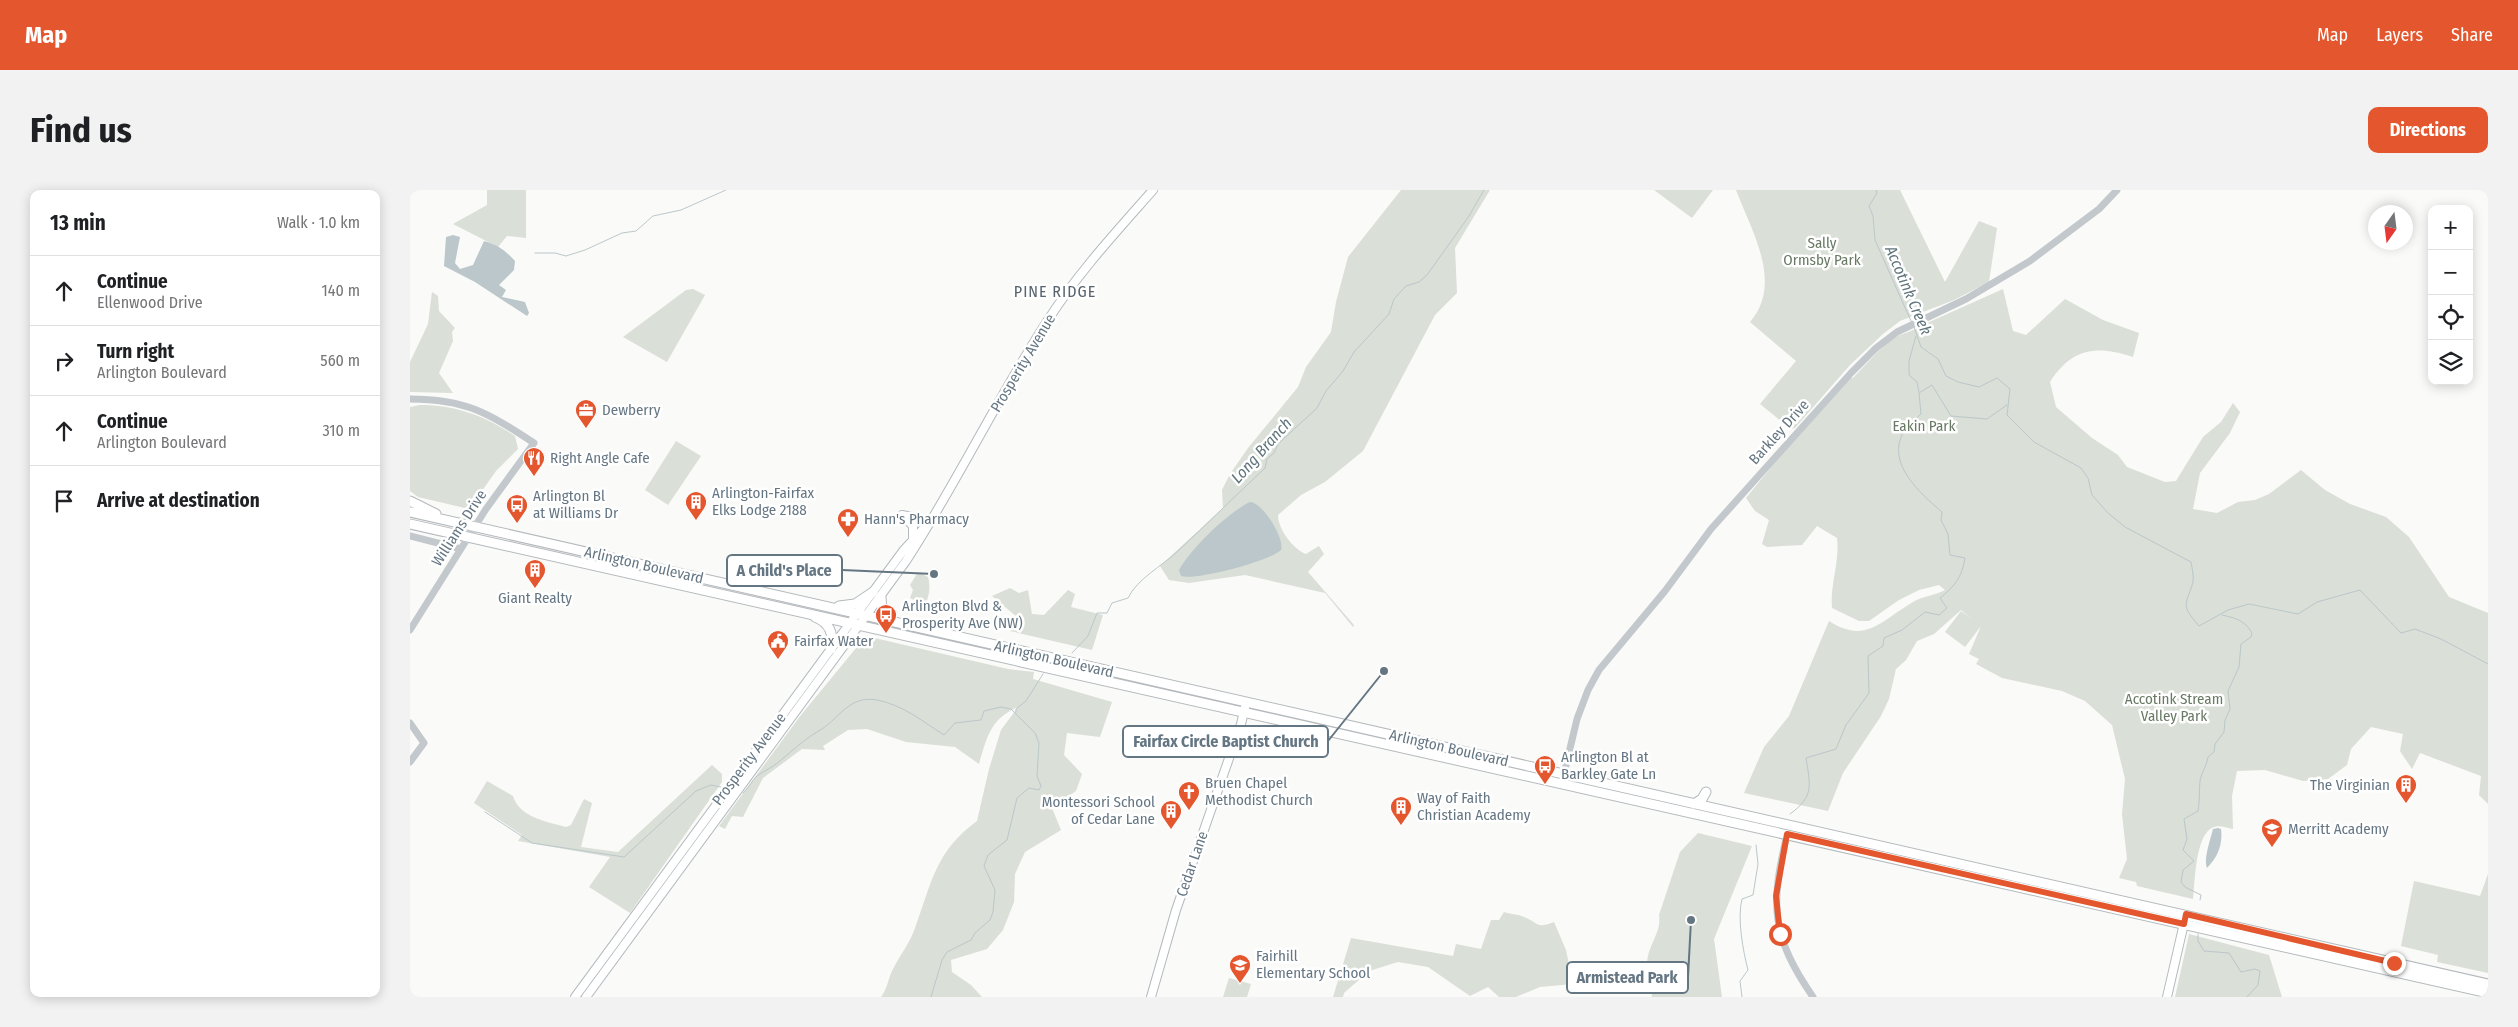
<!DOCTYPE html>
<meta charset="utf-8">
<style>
:root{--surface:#fff;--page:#f2f2f2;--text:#202124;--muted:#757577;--line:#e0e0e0;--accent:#e4572e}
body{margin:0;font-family:"Fira Sans Condensed",sans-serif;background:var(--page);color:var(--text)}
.controls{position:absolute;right:15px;top:15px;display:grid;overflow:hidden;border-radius:10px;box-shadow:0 2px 12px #0003}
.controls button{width:45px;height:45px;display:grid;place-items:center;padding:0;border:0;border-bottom:1px solid var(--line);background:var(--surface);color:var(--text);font:25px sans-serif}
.compass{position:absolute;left:1958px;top:15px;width:45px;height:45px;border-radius:50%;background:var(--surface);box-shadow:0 2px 12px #0003;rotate:194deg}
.stop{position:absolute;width:15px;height:15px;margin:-11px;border:4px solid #e4572e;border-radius:50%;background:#fff}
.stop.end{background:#e4572e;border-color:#fff;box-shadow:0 1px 5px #0008}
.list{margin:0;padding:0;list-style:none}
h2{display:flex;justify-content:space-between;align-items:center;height:65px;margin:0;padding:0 20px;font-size:21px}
h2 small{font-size:16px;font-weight:400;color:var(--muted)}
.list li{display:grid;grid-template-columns:32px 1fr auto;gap:15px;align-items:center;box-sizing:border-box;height:70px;padding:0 20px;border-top:1px solid var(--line)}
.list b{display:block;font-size:19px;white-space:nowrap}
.list p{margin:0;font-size:16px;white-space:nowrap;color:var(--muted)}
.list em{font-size:16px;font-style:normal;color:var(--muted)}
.icon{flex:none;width:28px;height:28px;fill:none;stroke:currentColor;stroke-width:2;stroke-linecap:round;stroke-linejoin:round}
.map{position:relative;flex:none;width:2078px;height:807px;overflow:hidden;border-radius:10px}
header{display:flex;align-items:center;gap:30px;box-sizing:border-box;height:70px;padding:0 25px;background:var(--accent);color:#fff}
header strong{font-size:24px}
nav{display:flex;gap:28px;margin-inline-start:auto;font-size:18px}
.intro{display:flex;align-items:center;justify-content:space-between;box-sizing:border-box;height:120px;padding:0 30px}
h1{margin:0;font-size:35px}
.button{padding:12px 22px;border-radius:10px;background:var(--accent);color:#fff;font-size:18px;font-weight:700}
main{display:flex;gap:30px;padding:0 30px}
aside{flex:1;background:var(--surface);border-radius:10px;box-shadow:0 2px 12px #0003}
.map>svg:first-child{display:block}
.green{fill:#dadfd7}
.water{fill:#bbc7cb}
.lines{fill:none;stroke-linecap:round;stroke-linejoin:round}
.stream{stroke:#bbc7cb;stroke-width:1}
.secondary-casing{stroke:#b3babf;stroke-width:10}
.primary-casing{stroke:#b5babe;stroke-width:11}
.tertiary{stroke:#c3c8cc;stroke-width:7}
.secondary{stroke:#fff;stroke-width:8}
.primary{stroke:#fff;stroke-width:9}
.route{stroke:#e4572e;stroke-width:6}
.labels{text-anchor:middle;stroke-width:5;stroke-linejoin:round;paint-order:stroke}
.park-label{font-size:15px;fill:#687a64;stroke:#fff}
.street-label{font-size:15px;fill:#657683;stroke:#fff}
.poi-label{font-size:15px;fill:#657683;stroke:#fff;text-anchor:start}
.water-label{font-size:16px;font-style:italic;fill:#60757c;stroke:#fff}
.neighbourhood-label{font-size:16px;letter-spacing:1px;fill:#57646e;stroke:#fff}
.leader{fill:none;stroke:#657683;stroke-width:2}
.callout-dot{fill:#657683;stroke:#fff;stroke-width:2}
.callout{fill:#fff;stroke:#657683;stroke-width:2}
.callout-label{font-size:16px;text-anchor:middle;font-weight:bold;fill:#657683}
</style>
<header>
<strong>Map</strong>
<nav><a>Map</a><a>Layers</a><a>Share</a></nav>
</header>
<div class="intro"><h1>Find us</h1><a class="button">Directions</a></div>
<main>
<aside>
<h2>13 min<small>Walk · 1.0 km</small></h2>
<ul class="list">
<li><svg class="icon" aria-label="ahead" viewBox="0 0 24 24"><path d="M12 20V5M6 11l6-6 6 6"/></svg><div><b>Continue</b><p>Ellenwood Drive</p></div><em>140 m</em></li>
<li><svg class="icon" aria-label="right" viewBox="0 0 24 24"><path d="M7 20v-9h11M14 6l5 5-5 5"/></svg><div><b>Turn right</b><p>Arlington Boulevard</p></div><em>560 m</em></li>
<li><svg class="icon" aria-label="ahead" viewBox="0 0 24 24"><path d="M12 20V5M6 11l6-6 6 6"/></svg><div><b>Continue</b><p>Arlington Boulevard</p></div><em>310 m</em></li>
<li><svg class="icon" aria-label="arrive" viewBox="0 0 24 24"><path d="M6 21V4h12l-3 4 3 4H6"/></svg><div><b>Arrive at destination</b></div></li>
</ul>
</aside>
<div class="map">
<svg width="2078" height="807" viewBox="0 0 2078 807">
<rect width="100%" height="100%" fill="#fafaf8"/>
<path class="green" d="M 77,0 L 116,0 L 116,48 L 97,46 L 88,57 L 43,34 L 77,15 Z
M 991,0 L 1080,0 L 1045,58 L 1047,103 L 1025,125 L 953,261 L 915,292 L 891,305 L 868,325 C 868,339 883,359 896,364 L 909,356 L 914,364 L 898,382 L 944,435 L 943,437 L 915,403 L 835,385 L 779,393 L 759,390 L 750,376 L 813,318 L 812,300 L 820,284 L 838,258 L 888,197 L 896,177 L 921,142 L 926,112 L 938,67 Z
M 1244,0 L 1303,0 L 1282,28 Z
M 1326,0 L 1490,0 L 1535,92 L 1569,31 L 1587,38 L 1579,92 L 1544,110 L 1490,131 L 1473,144 L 1440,175 L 1385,238 L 1381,239 L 1350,214 L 1386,171 L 1340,132 C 1374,93 1341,40 1326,0 Z
M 283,99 L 295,105 L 257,172 L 213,147 L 276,100 Z
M 1593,99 L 1603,141 L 1616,145 L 1655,109 L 1693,130 L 1729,143 L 1723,167 C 1686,155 1662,158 1640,192 L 1646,217 L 1682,248 L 1708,265 L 1717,277 L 1755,292 L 1766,291 L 1793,247 L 1811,232 L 1823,213 L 1830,222 L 1820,243 L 1790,283 L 1783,319 L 1807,323 L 1828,312 L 1845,310 L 1859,304 L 1891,280 L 1915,300 L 1940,314 L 1976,327 L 1999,347 L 2039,407 L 2078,423 L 2078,614 L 2069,605 L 2071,586 L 2010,563 L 2002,579 L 1990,561 L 1993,544 L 1961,537 L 1941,559 L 1937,575 L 1918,589 L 1893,591 L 1855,580 L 1827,581 L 1822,606 L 1823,639 C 1817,638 1809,635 1804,637 C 1785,643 1785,693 1783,709 L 1727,696 L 1726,692 L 1709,688 L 1717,669 L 1712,624 L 1715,589 L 1702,535 L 1675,511 L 1652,501 L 1592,488 L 1566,474 L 1569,469 L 1559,464 L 1571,436 L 1555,457 L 1535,442 L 1551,421 L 1561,428 L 1551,420 L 1524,444 L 1507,451 L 1496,470 L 1486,479 L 1479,509 L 1471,526 L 1433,583 L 1418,621 L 1334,603 L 1354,557 L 1379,526 L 1419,431 C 1456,455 1472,430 1503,412 C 1513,406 1526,405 1535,400 L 1529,395 L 1509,400 L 1489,410 L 1459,431 L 1449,431 L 1422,418 C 1420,394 1430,371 1427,348 L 1407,336 L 1392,355 L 1357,357 L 1352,354 L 1359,330 L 1345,321 L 1336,308 L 1384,249 L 1440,187 L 1443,188 C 1455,176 1475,151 1490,145 C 1501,141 1509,138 1517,133 Z
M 22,102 L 28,106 L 29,121 L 45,138 L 42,142 L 43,151 L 29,183 L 43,203 L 0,202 L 0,172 L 18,134 Z
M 10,215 C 46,215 75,226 105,246 L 108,259 L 86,281 L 59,319 L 8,307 L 0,301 L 0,217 Z
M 266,251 L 291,266 L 258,315 L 235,300 Z
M 508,382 L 518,387 C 521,398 519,406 515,415 L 500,408 L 503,400 L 500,395 Z
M 600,398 L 609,403 L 618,400 L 622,424 L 634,425 L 658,400 L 665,404 L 661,417 L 693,425 L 682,460 L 600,441 L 607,427 L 582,406 Z
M 456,446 L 598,479 L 624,482 L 623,489 L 702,512 L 690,547 L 657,543 L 654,565 L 672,584 L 666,601 L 642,618 L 651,640 L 615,662 L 605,684 L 604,712 L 593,740 L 577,759 L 541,770 L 542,782 L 561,795 L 572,807 L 471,807 C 478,798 478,788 483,779 C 490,765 500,753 505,738 C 522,692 525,662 567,631 L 579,579 L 591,540 L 608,517 C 580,529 577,547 569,574 L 545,557 L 496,552 L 457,539 L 438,540 L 413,556 L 415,560 L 392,559 L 353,588 L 333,627 L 322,626 L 315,639 L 309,636 L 391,525 Z
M 302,575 L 312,584 L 312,592 L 220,723 L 179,697 L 200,667 L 108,651 L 112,645 L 64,613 L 77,591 L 103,606 C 109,627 137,632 156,637 L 161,635 L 174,609 L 182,613 L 171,657 L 208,662 Z
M 1288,643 L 1342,656 L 1304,749 L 1312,807 L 1242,807 L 1238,782 L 1232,779 L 1237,774 C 1237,756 1252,743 1249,725 L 1270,662 Z
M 2078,684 L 2078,783 L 2027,772 L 2028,765 L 1991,756 L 2004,691 L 2070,706 Z
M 1094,722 C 1100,724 1108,724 1114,727 C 1129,733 1126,739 1144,732 L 1156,760 L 1163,794 L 1130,797 L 1106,807 L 1089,807 L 1078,797 L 1060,806 L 1018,777 L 988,772 L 959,781 L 934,803 L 933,807 L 923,807 L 941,748 L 1043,766 L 1046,754 L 1071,759 L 1081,730 L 1089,730 Z
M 1779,744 L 1859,765 L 1872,807 L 1765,807 Z
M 819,788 L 841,794 L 837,807 L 813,807 Z"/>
<path class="water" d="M 43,45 L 50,47 L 45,73 L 50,79 L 63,75 L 74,51 C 88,55 95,60 105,71 L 104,80 L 89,95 L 96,100 L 92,107 L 115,112 L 119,123 L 117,126 L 65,92 L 34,76 L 36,47 Z
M 840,312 C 852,312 875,348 871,360 C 860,371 785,391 771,386 L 769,380 C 781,359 817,323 840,312 Z
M 1808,638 L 1811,639 C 1813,654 1808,667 1797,678 C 1793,669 1801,648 1803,639 Z"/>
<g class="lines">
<path class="stream" d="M 1466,0 L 1467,3 L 1459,16 L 1463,26 L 1465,50 L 1501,131
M 125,63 L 145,63 L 156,66 L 175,60 L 212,43 L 226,41 L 243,26 L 271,20 L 316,0
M 1504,137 L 1511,157 L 1528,169 L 1536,186 L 1548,192 L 1569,197 L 1587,188 L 1600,199 L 1597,225 L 1624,252 L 1671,278 L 1678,288 L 1682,305 L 1698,323 L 1715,337 L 1781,372 C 1782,378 1784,386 1783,392 C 1776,416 1770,414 1789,436 L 1818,420 L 1839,414 L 1888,424 L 1907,412 L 1950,400 L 1991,443 L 2005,439 L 2031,449 L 2078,474
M 1506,146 L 1499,171 L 1499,185 L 1507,192 L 1509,202
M 662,463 L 678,446 L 687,423 L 697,423 L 702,413 L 718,408 C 727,389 752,376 768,361 C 797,334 825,306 855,278 L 857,269 L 864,263 L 868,254 L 907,218 L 916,201 L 933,181 L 944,162 L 979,124 L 984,109 L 996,96 L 1009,92 L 1017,85 L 1059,26 L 1074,0
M 606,522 L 606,519 L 616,511 L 633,484
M 333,603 C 339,598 342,590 347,586 C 354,581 363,577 370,571 C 384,559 396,548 412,539 C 430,527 440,505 467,510 C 493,515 512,531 534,545 L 545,533 L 571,530 L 574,521 L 591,517 L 601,519 L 625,543 L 629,553 L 627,586 L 631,596 L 629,600 L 619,598 L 607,608 L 597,650 L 578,665 L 574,676 L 585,700 L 583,722 L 580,730 L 565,743 L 561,750 L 537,762 L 532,770 L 521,807
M 75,622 L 122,653 L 214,667 L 286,601 L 301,595 L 311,597
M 1380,624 C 1405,606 1400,595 1396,568 L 1426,559 L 1436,535 L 1459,503 L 1458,466 L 1473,456 L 1474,448 L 1492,440 L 1515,422 L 1529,425 L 1537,418 L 1530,408 C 1545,396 1552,387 1555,368 L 1540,365 L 1538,344 L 1531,330 L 1532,322 C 1510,303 1475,273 1494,241 C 1497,235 1506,229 1511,224 L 1509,203 L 1522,195 L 1541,226 L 1577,229 L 1597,215
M 1790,710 L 1791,705 L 1775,697 L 1771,692 L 1773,680 L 1784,671 L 1773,660 L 1777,649 L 1774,629 L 1788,621 C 1790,609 1789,601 1790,591 C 1791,583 1797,576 1798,567 L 1804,562 L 1805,554 L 1814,542 L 1815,530 L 1820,519 L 1818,501 L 1829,477 L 1831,454 L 1841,447 L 1842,443 C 1835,430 1825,428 1812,425
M 1788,744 L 1788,751 L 1794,761 L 1819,763 L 1831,782 L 1845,779 L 1850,781 L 1848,795 L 1837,807
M 1332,807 L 1330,791 L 1338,780 C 1333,761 1327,728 1332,709 L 1343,705 L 1348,674 L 1346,655"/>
<g class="secondary-casing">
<path id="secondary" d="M 492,325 L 511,329 L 518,334
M 494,327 L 503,336 L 503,347
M 165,807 L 493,361 L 515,337
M 176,807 L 496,371 C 547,293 587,208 638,130 C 668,83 706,42 743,0
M 741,807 L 766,720 L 831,534 L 836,513
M 1757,807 L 1775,729"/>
</g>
<g class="primary-casing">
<path id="primary" d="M 0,311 L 26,324
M 0,322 L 2078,794
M 0,334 L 2078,803
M 471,407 L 472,421 L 481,429
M 429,416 L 445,414 L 463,402
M 405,427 C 420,433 424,444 421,459
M 1284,614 L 1292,609 L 1296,602"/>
</g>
<path class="tertiary" d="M 0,209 C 56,209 78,223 124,253 L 76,319 L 0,440
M 0,346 L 51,359
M 0,533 L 14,553 L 0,572
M 1153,588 L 1167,529 L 1178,500 L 1189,480 L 1255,401 L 1301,339 L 1441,183 L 1466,158 L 1487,142 L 1556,109 L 1620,71 L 1689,19 L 1707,0
M 1377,645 C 1360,715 1361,746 1403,807"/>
<use href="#secondary" class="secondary"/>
<use href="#primary" class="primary"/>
</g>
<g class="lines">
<path class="route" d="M 1370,744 L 1366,706 L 1377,644 L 1774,734 L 1776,724 L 1984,773"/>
</g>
<defs>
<g id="office-pin" transform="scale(1.125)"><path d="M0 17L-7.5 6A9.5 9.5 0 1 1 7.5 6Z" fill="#e4572e" stroke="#fff"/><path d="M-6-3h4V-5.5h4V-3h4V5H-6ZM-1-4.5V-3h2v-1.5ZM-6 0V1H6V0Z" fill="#fff"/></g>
<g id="restaurant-pin" transform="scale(1.125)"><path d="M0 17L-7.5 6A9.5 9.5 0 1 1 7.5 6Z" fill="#e4572e" stroke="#fff"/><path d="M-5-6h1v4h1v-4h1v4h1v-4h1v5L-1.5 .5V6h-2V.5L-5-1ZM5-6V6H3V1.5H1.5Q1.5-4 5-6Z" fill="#fff"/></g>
<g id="building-pin" transform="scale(1.125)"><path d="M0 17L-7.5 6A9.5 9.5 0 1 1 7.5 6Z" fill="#e4572e" stroke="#fff"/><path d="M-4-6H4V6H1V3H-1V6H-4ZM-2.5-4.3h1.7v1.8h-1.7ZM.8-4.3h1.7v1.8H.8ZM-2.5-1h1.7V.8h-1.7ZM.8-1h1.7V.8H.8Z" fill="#fff"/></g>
<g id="bus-pin" transform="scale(1.125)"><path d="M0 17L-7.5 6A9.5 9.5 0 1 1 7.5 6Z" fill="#e4572e" stroke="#fff"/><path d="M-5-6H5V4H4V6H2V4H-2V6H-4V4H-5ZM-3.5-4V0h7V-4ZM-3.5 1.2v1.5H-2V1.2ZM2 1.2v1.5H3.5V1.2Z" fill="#fff"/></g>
<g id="pharmacy-pin" transform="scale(1.125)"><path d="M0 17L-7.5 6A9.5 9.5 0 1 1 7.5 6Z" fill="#e4572e" stroke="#fff"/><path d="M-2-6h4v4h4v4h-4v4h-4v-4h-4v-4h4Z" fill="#fff"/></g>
<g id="civic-pin" transform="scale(1.125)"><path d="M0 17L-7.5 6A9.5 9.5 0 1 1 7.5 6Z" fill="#e4572e" stroke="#fff"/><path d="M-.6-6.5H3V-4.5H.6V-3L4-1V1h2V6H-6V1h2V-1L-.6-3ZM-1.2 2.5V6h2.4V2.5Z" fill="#fff"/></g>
<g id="church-pin" transform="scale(1.125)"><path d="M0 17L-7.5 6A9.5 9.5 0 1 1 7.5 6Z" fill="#e4572e" stroke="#fff"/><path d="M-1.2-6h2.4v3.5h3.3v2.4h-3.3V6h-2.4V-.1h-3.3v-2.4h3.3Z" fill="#fff"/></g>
<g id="school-pin" transform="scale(1.125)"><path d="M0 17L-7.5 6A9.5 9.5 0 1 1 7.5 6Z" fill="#e4572e" stroke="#fff"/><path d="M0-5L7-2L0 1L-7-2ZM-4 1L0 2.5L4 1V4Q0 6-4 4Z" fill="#fff"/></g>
</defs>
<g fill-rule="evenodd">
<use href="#office-pin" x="176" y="220"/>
<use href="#restaurant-pin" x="124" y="268"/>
<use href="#building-pin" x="286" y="312"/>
<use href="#bus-pin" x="107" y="315"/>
<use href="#pharmacy-pin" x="438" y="329"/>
<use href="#building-pin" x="125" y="380"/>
<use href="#bus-pin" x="476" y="425"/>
<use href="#civic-pin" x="368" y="451"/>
<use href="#bus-pin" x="1135" y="576"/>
<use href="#building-pin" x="1996" y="595"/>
<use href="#church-pin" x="779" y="602"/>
<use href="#building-pin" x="991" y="617"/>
<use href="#building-pin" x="761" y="621"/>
<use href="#school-pin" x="1862" y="639"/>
<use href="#school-pin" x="830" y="775"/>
</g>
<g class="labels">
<g class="park-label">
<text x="1412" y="58">Sally<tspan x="1412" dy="17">Ormsby Park</tspan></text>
<text x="1514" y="241">Eakin Park</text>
<text x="1764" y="514">Accotink Stream<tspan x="1764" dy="17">Valley Park</tspan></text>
</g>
<g class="street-label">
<text transform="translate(613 173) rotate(-59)" y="5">Prosperity Avenue</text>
<text transform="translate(1369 242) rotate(-48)" y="5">Barkley Drive</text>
<text transform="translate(49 338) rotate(-57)" y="5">Williams Drive</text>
<text transform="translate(234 375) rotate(13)" y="5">Arlington Boulevard</text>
<text transform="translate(644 469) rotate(13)" y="5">Arlington Boulevard</text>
<text transform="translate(1039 558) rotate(13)" y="5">Arlington Boulevard</text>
<text transform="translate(339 569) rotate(-53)" y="5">Prosperity Avenue</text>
<text transform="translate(782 674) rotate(-71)" y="5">Cedar Lane</text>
</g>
<g class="poi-label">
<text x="192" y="225">Dewberry</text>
<text x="140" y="273">Right Angle Cafe</text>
<text x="302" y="308">Arlington-Fairfax<tspan x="302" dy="17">Elks Lodge 2188</tspan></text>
<text x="123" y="311">Arlington Bl<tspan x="123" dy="17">at Williams Dr</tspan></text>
<text x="454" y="334">Hann's Pharmacy</text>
<text x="125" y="413" text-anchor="middle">Giant Realty</text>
<text x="492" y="421">Arlington Blvd &amp;<tspan x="492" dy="17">Prosperity Ave (NW)</tspan></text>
<text x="384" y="456">Fairfax Water</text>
<text x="1151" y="572">Arlington Bl at<tspan x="1151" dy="17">Barkley Gate Ln</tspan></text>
<text x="795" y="598">Bruen Chapel<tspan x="795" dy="17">Methodist Church</tspan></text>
<text x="1980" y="600" text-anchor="end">The Virginian</text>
<text x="1007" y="613">Way of Faith<tspan x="1007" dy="17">Christian Academy</tspan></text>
<text x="745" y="617" text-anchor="end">Montessori School<tspan x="745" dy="17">of Cedar Lane</tspan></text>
<text x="1878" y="644">Merritt Academy</text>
<text x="846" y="771">Fairhill<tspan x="846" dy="17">Elementary School</tspan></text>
</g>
<g class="water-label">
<text transform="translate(1499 100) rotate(67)" y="6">Accotink Creek</text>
<text transform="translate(851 260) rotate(-48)" y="6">Long Branch</text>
</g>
<g class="neighbourhood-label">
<text x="645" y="107">PINE RIDGE</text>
</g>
</g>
<path class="leader" d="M524 384L432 380M974 481L918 551M1281 730L1278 787"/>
<g class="callout-dot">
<circle cx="524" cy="384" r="5"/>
<circle cx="974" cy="481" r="5"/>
<circle cx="1281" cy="730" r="5"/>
</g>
<g class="callout">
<rect x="317" y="365" width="115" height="31" rx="5"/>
<rect x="713" y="536" width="205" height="31" rx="5"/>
<rect x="1157" y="772" width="121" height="31" rx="5"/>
</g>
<g class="callout-label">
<text x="374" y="386">A Child's Place</text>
<text x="816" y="557">Fairfax Circle Baptist Church</text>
<text x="1217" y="793">Armistead Park</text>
</g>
</svg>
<div class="controls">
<button>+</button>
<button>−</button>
<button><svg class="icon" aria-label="locate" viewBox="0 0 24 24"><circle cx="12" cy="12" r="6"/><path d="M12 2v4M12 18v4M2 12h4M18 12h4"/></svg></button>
<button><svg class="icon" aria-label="layers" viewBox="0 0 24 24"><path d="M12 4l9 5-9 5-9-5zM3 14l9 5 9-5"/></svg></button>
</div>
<svg class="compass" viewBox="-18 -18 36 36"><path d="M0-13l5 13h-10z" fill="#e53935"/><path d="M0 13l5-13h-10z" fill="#757577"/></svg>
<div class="stop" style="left:1370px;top:744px"></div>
<div class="stop end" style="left:1984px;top:773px"></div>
</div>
</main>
